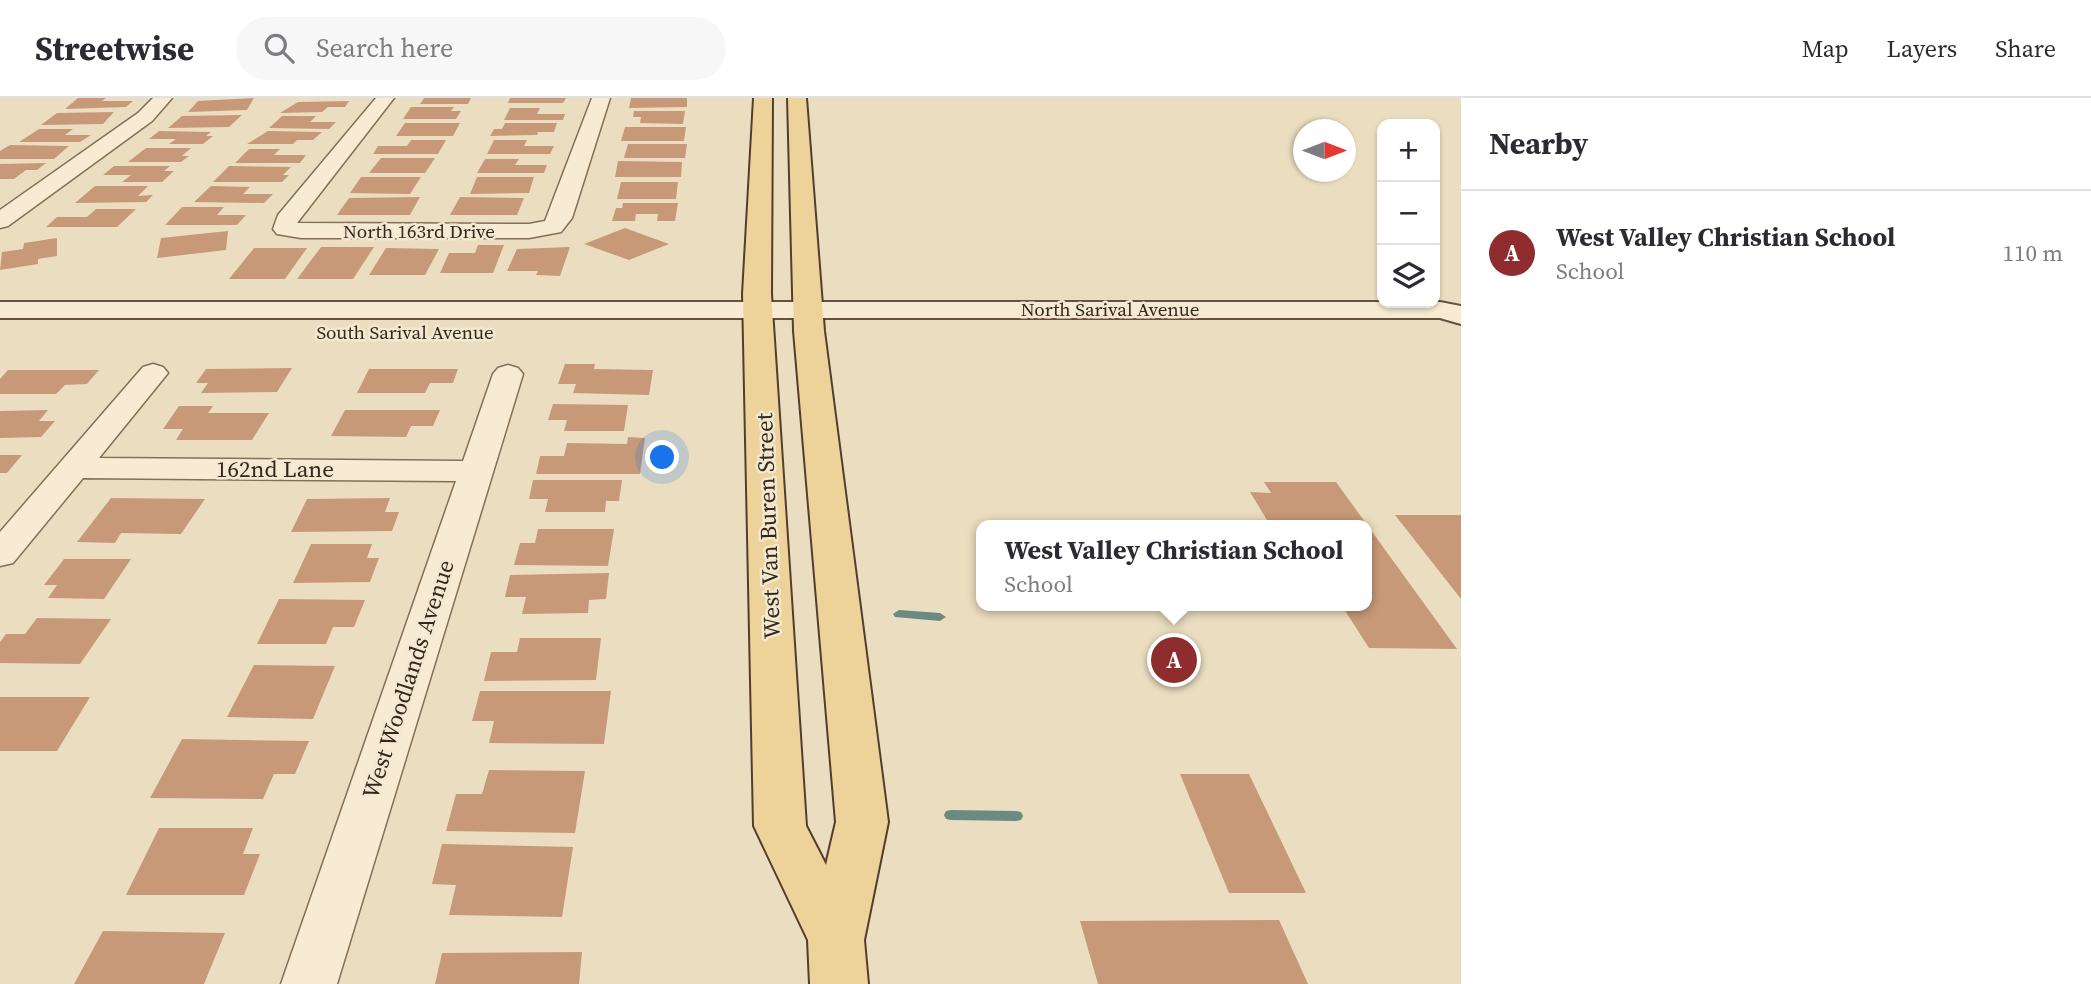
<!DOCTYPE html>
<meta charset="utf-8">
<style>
:root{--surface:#fff;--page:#f7f7f7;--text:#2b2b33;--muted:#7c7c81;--line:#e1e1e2;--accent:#8f2d2e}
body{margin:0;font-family:"Source Serif 4",serif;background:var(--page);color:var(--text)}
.controls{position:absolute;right:21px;top:21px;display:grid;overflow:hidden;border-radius:14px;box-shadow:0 2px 5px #0004}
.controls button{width:63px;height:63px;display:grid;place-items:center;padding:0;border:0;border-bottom:2px solid var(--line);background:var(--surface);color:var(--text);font:35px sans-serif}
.compass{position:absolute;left:1293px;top:21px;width:63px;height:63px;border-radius:50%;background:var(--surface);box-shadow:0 2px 5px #0004;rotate:90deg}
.you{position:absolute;left:663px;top:360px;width:24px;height:24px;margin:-18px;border:5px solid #fff;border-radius:50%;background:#1a73e8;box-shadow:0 0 0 10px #1a73e833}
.badge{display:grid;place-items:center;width:46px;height:46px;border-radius:50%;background:var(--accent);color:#fff;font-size:23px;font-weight:700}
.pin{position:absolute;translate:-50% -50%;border:4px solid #fff;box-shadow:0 2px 7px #0006}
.popup{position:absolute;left:976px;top:422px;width:396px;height:91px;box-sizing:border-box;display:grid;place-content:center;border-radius:14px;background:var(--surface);filter:drop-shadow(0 2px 5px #0005);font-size:23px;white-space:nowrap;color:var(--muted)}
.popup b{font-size:26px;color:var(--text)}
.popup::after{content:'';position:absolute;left:50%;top:100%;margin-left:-14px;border:14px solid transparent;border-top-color:var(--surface)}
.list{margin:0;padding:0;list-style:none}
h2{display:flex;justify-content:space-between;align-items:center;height:91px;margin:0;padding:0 28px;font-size:30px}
h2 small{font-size:23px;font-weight:400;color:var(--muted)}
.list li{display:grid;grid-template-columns:46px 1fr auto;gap:21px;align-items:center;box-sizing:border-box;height:126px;padding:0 28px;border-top:2px solid var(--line)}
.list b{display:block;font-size:26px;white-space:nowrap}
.list p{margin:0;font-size:23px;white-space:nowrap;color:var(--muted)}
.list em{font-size:23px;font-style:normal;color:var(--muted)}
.icon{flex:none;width:38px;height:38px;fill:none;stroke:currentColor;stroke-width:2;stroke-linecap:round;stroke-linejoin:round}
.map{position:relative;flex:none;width:1461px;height:886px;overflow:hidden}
header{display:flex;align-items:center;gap:42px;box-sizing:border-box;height:98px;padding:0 35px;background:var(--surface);border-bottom:2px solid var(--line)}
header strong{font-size:33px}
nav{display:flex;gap:38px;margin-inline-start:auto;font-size:24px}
.search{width:490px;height:63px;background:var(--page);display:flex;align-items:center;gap:18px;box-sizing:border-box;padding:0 24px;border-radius:38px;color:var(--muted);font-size:26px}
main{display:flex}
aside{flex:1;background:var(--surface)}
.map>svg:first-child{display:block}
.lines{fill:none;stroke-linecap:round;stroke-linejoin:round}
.stream{fill:#6b8b82;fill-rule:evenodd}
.building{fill:#c79978}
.minor-casing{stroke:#836f59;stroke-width:3}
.secondary-casing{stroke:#65513d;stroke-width:4}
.primary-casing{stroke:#513e2e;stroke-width:4}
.minor{fill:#f7ecd3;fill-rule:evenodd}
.secondary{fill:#f7ecd3;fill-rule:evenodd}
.primary{fill:#edd299;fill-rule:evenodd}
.labels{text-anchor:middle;stroke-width:5;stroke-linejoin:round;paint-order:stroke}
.far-street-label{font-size:19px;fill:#34281d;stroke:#f3e8d0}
.street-label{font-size:23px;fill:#34281d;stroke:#f3e8d0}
</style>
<header>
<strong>Streetwise</strong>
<div class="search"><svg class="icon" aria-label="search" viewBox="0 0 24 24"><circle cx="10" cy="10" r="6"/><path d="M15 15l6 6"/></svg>Search here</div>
<nav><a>Map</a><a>Layers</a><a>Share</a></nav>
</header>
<main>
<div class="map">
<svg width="1461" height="886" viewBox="0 0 1461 886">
<rect width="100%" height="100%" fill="#ebdec0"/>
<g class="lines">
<path class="stream" d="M 899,512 L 940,515 L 946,519 L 940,523 L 895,519 L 893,516 Z
M 951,712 L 1016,713 L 1021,714 L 1023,718 L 1021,722 L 1016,723 L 951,722 L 946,721 L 944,717 L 946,713 Z"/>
</g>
<path class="building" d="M 78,0 L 106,0 L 102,3 L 133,3 L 126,9 L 65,11 Z
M 254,0 L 247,12 L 188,14 L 198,3 Z
M 424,0 L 471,0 L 468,6 L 420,6 Z
M 510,0 L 566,0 L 563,5 L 508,5 Z
M 631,0 L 687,0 L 687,9 L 629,10 Z
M 349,3 L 345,9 L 328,9 L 322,14 L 280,15 L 298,4 Z
M 411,9 L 454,9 L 451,13 L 461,13 L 456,21 L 403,21 Z
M 510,10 L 540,10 L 537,16 L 565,16 L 563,22 L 504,22 Z
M 634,13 L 685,13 L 683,26 L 640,25 L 641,19 L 633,19 Z
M 114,14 L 103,26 L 41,27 L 57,15 Z
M 242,17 L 229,29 L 168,30 L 182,18 Z
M 282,18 L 316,18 L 310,24 L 336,24 L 329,31 L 269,30 Z
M 405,25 L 460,25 L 453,38 L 396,38 Z
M 505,25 L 557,25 L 554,34 L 538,34 L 537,37 L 490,38 L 494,31 L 502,31 Z
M 625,29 L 686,29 L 684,43 L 621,43 Z
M 39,31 L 73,31 L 65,37 L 91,37 L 80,44 L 19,44 Z
M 159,33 L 211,34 L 206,38 L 213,38 L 203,46 L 169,46 L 176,41 L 149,41 Z
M 268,33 L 322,34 L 313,42 L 297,42 L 293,46 L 247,46 Z
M 411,42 L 446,42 L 438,56 L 373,56 L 378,48 L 407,48 Z
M 494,42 L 527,42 L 524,48 L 554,48 L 550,56 L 487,56 Z
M 628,46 L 687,46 L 685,60 L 624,60 Z
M 10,47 L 69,48 L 54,61 L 0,61 L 0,53 Z
M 146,50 L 191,50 L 182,58 L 189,58 L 181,64 L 128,64 Z
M 249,51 L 280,51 L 274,57 L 306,57 L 300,65 L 235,65 Z
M 381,60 L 435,60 L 425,75 L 369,75 Z
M 485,61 L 519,61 L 515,67 L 547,67 L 544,75 L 477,75 Z
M 618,63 L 682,64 L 681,79 L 615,79 Z
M 46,65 L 37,72 L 26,72 L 14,81 L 0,81 L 0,66 Z
M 114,68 L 170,68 L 164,73 L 174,73 L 162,84 L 122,84 L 131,77 L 103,77 Z
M 229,68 L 291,69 L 283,77 L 289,77 L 282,84 L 213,84 Z
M 361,79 L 421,79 L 410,96 L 350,95 Z
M 477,79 L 534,79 L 529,95 L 470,96 Z
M 621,84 L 678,84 L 676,101 L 617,101 Z
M 95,88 L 148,88 L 138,98 L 153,97 L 146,104 L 75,105 Z
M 211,88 L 250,89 L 243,96 L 273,96 L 264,105 L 194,104 Z
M 420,99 L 410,117 L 337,117 L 349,100 Z
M 460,99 L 524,100 L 517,117 L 450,117 Z
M 623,105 L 678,105 L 675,123 L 657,123 L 658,116 L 636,116 L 635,123 L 612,123 L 616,110 L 622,110 Z
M 182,109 L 224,109 L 217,117 L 246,117 L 237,127 L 165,127 Z
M 96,111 L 136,111 L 117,129 L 46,129 L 57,119 L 87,119 Z
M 625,130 L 669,146 L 629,162 L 584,146 Z
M 228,133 L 226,152 L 157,160 L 161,140 Z
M 57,140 L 57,158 L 38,161 L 38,166 L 0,172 L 2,154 L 23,151 L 24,145 Z
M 478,147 L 504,147 L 493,175 L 440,175 L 449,155 L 475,155 Z
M 321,149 L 374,149 L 353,181 L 297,181 Z
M 570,149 L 560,178 L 536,177 L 538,173 L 507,173 L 517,151 Z
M 254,150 L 307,150 L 285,181 L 229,181 Z
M 386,150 L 439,151 L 425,177 L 369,177 Z
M 565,266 L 595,266 L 594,271 L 653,272 L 649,297 L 573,295 L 576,286 L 558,286 Z
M 292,270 L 277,294 L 201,295 L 208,285 L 196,285 L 206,271 Z
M 369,271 L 458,271 L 453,285 L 430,285 L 425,295 L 357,295 Z
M 8,272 L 99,272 L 87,286 L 65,287 L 56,296 L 0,296 L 0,281 Z
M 553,306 L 628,307 L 624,333 L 564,333 L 567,322 L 548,322 Z
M 179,308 L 213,308 L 208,315 L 269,315 L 252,342 L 176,342 L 183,331 L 163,331 Z
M 48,312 L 39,323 L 55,323 L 41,339 L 0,340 L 0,313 Z
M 345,312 L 440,312 L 433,328 L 411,328 L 406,339 L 331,338 Z
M 628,339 L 645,340 L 640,376 L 536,376 L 540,358 L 564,358 L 567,345 L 627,346 Z
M 0,357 L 22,357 L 7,375 L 0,375 Z
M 533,382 L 622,382 L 619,403 L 606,403 L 605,414 L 545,414 L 548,401 L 529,401 Z
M 1264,384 L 1336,384 L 1457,551 L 1369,550 L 1342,508 L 1366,508 L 1366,427 L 1270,427 L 1250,394 L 1271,395 Z
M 111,400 L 205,401 L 181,436 L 121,435 L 115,445 L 77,444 Z
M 390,400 L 385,414 L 399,414 L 392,433 L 291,434 L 307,401 Z
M 1395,417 L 1461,417 L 1461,501 Z
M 538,431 L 614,431 L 608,468 L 514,467 L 520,445 L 535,445 Z
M 311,446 L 372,446 L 367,460 L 379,460 L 370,484 L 293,485 Z
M 64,461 L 131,461 L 104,501 L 48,500 L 57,487 L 44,487 Z
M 609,475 L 606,501 L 589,502 L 588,515 L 522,516 L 526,499 L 505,499 L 510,477 Z
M 279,501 L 365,502 L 354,529 L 333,529 L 326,546 L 257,546 Z
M 37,520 L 111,521 L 80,566 L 0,565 L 0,544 L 6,536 L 25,536 Z
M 520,540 L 601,540 L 596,582 L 484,583 L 491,554 L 517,554 Z
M 254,567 L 335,568 L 313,621 L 227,619 Z
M 480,593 L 611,593 L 604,646 L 489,645 L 494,623 L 472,623 Z
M 0,599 L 90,599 L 57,653 L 0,653 Z
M 182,641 L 309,643 L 295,676 L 274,676 L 263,701 L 150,700 Z
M 489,672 L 585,673 L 575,735 L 446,733 L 456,696 L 482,696 Z
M 1180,676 L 1249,676 L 1306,795 L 1229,795 Z
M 159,730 L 253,730 L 243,756 L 260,756 L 244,797 L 126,797 Z
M 442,746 L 573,749 L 562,819 L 449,817 L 456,787 L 432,786 Z
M 1279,822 L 1308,886 L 1098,886 L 1080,823 Z
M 103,833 L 225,835 L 204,886 L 74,886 Z
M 582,854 L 579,886 L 435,886 L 442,855 Z"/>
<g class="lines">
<g class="minor-casing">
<path id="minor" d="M 153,0 L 172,0 L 152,23 L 8,128 L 0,130 L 0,112 L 138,15 Z
M 376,0 L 394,0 L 297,125 L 529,126 L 545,123 L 592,0 L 610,0 L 572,120 L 561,134 L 529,140 L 301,140 L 277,136 L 273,131 L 278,117 Z
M 153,266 L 163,269 L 168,275 L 99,360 L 463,363 L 493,276 L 498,270 L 508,267 L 518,270 L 523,276 L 337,886 L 281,886 L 456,383 L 83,380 L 13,465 L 0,468 L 0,434 L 143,269 Z"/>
</g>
<g class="secondary-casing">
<path id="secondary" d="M 0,204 L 1440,204 L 1461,208 L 1461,226 L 1440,220 L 0,220 Z"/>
</g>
<g class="primary-casing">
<path id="primary" d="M 754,0 L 772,0 L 771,196 L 806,728 L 826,767 L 836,724 L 794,233 L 788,0 L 806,0 L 824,233 L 888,724 L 864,842 L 868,886 L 810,886 L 808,842 L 754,728 L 743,196 Z"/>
</g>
<use href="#minor" class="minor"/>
<use href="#secondary" class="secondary"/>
<use href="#primary" class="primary"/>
</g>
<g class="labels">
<g class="far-street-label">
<text x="419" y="140">North 163rd Drive</text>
<text x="1110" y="218">North Sarival Avenue</text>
<text x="405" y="241">South Sarival Avenue</text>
</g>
<g class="street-label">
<text x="275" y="379">162nd Lane</text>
<text transform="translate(768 428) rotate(-92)" y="8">West Van Buren Street</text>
<text transform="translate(408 581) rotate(-72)" y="8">West Woodlands Avenue</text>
</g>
</g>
</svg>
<div class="controls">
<button>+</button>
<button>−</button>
<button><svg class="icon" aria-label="layers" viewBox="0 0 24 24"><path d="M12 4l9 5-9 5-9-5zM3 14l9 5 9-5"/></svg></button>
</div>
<svg class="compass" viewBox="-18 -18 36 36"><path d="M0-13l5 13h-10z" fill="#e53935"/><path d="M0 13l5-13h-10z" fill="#7c7c81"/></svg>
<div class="you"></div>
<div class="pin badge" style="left:1174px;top:562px">A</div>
<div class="popup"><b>West Valley Christian School</b>School</div>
</div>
<aside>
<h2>Nearby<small></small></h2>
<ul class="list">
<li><span class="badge">A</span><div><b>West Valley Christian School</b><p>School</p></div><em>110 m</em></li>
</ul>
</aside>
</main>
